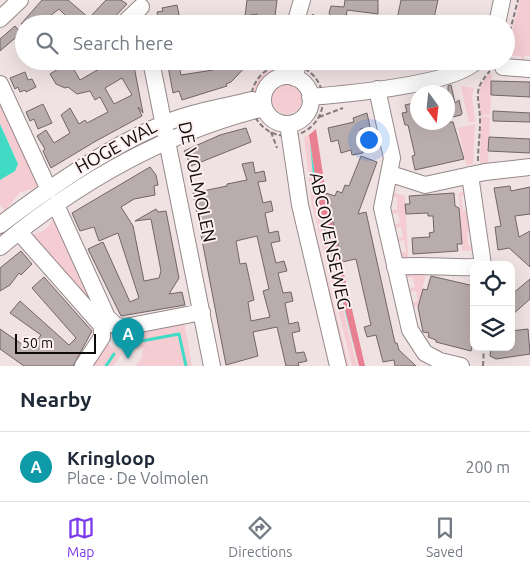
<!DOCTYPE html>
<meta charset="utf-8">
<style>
:root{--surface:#fff;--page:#f2f2f3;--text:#1f2937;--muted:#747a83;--line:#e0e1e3;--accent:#7c3aed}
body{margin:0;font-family:Ubuntu,sans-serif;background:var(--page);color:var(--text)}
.controls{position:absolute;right:15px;bottom:15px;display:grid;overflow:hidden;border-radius:10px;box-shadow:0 5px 20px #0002}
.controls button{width:45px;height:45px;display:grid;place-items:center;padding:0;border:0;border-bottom:1px solid var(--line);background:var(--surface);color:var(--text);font:25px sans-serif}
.compass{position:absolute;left:410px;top:85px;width:45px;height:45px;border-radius:50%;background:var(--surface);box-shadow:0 5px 20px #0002;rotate:165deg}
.scale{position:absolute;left:15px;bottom:12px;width:81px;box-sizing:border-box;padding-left:5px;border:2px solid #0f0a0b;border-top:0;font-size:14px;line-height:18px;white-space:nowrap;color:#0f0a0b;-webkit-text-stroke:4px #feeff1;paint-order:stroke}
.you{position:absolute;left:368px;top:139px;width:18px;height:18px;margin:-12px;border:4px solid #fff;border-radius:50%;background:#1a73e8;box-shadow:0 0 0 8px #1a73e833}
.badge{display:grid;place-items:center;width:32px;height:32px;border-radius:50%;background:var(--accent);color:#fff;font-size:16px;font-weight:700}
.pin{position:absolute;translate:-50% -41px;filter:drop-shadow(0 1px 2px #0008)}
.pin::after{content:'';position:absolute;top:26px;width:18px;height:15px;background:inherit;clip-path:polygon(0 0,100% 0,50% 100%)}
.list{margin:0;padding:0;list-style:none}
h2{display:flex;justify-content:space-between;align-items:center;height:65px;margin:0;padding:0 20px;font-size:21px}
h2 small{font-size:16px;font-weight:400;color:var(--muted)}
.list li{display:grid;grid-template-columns:32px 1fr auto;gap:15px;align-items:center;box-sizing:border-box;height:70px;padding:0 20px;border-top:1px solid var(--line)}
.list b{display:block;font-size:19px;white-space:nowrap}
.list p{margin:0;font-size:16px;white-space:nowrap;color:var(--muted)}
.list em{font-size:16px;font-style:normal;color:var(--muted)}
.icon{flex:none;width:28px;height:28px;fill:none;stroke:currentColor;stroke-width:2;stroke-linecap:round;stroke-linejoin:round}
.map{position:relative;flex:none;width:530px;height:366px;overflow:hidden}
.search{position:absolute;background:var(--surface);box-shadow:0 5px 20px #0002;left:15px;right:15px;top:15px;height:55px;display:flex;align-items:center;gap:12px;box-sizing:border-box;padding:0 18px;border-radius:28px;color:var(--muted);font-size:19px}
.sheet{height:135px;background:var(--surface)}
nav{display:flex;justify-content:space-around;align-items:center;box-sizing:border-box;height:70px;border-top:1px solid var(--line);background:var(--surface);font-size:14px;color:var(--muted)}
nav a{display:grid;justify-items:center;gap:2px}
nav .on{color:var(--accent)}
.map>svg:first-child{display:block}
.green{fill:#f4ccd1}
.forest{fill:#e88092}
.water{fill:#41dac4}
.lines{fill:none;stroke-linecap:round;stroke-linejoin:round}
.stream{stroke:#41dac4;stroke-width:3}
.building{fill:#b9acad;stroke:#716566;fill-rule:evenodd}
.minor-casing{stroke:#96898b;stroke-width:18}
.path{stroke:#847a7b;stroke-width:2;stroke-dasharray:5 2.5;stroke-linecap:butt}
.minor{stroke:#fff;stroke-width:16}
.labels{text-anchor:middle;stroke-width:4;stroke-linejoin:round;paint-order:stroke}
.street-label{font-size:18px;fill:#0f0a0b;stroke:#feeff1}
</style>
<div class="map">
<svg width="530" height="366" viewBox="0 0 530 366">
<rect width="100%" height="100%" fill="#f0e2e3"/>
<path class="green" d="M 520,0 L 530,0 L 530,56 L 524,56 L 524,64 L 521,64 L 521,56 L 506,55 Z
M 283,66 L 254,95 C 252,79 269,68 283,66 Z
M 489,74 L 492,74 L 490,115 L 481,115 C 478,98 477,87 489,74 Z
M272 99a15 15 0 1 1 30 0a15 15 0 1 1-30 0Z
M 461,86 L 474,88 L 472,97 L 475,121 L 469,123 Z
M 0,92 L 42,184 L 36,188 L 20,192 L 5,211 L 0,205 L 0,180 L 15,171 L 17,161 L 0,124 Z
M 481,116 L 490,117 L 488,163 L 480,164 Z
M 475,124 L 473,164 L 466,165 L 458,128 Z
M 309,135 L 314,187 L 357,366 L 352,366 L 312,204 L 304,137 Z
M 300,139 L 308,199 L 349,366 L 345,366 L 306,210 L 298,140 Z
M 469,191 L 470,194 L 461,196 L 463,211 L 472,209 L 476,231 L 467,233 L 469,247 L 478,246 L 479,250 L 462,251 L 459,193 Z
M 392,192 L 405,196 L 408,255 L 408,258 L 401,260 L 399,253 L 406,251 L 404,240 L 397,242 L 396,239 L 403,237 L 401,227 L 394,228 L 393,225 L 400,223 L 398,213 L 390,214 L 390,211 L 397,209 L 397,198 L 390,196 Z
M 54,216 L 115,332 L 110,335 L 29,234 C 42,234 50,228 54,216 Z
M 404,274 L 426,274 L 418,306 L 412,307 L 411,303 L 418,301 L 416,291 L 408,292 L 408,289 L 415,287 L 412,277 L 405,278 Z
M 184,322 L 192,366 L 136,366 L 142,357 L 143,348 L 127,351 L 123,331 Z
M 105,342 L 122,354 L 113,366 L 91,366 Z"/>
<path class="forest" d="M 316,129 L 327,200 L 365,366 L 359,366 L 320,209 L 309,135 Z"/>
<path class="water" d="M 0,124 L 18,164 L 15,171 L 0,180 Z
M 310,143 L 320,209 L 359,366 L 321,218 L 314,187 Z"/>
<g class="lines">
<path class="stream" d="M 131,343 L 179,334 L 186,366
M 106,366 L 114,354"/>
</g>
<path class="building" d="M 42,0 L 68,0 L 89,18 L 106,0 L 121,0 L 127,4 L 108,24 L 74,24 L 59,9 L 39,24 L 21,24 Z
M 247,0 L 277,0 L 274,24 L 256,24 L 257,14 L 245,16 Z
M 345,0 L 378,0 L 378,14 L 347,10 L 346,20 L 332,18 L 329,13 L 331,6 L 344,7 Z
M 401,0 L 438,0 L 434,18 L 429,17 L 429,24 L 396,24 Z
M 177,5 L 181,24 L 159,24 L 157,12 L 163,11 L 162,8 Z
M 15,26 L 21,33 L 0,51 L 0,39 Z
M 57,61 L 69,61 L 80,80 L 113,61 L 133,61 L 143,113 L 138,107 L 142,116 L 96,141 L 51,168 L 43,151 L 45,149 L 37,136 L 46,130 L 54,143 L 70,133 L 61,115 L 70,108 L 79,124 L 85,120 L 87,123 L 108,112 L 100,97 L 95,100 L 90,91 L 77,94 L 68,87 L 65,88 L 56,84 L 50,74 L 58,69 ZM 122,78 L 132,95 L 114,104 L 105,88 Z
M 167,61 L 178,61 L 181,75 L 213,70 L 222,67 L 228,61 L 251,61 L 231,82 L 226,84 L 227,86 L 182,100 L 179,91 L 173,93 Z
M 25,72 L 28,80 L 32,79 L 36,87 L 26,92 L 25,90 L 20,92 L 18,87 L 15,89 L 10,78 Z
M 491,81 L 530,82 L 530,97 L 491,95 Z
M 451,85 L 455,103 L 459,100 L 462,113 L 461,115 L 448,118 L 448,86 Z
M 418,102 L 418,122 L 453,122 L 464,159 L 415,170 L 412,156 L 415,155 L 408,125 L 405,125 L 402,113 L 407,112 L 405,105 Z
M 43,104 L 52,123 L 38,129 L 34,119 L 30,121 L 26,112 Z
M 493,111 L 530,113 L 530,122 L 493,121 Z
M 367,113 L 370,127 L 360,129 L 362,137 L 359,138 L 363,153 L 352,155 L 351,150 L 341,153 L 338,140 L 331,142 L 328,128 L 354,122 L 353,118 Z
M 246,128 L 251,142 L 191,166 L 184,151 L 220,135 Z
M 489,137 L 530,139 L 530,153 L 488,151 Z
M 361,156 L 377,162 L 358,214 L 366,212 L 395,343 L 397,343 L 399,350 L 416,366 L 395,366 L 394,360 L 383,362 L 376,335 L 367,337 L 364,327 L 371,325 L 356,259 L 342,262 L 326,193 L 335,196 L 337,191 L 342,193 L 345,185 L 349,186 Z
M 253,162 L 255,173 L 264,171 L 266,181 L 258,182 L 263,203 L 271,201 L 273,211 L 265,213 L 269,233 L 278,231 L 280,241 L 271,243 L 276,263 L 284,261 L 287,271 L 278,273 L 283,293 L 291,292 L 293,301 L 285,303 L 289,324 L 298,322 L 300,331 L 292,333 L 296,353 L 304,352 L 307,361 L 298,363 L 299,366 L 286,366 L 277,327 L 253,332 L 258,356 L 226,365 L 193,193 L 227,186 L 227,184 L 247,180 L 242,164 ZM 257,236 L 269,289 L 263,291 L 270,317 L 251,321 L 248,302 L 254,300 L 246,263 L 240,264 L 236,241 Z
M 150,167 L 156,175 L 158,185 L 154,186 L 155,195 L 134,199 L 121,207 L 133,226 L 144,281 L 159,278 L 161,271 L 151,219 L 135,221 L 156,209 L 158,212 L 166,211 L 179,278 L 169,294 L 182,292 L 185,305 L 121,316 L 88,249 L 103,242 L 130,302 L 139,298 L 118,233 L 99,241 L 94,227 L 80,231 L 72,213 Z
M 510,186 L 511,191 L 530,187 L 530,214 L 515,216 L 519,237 L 530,231 L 530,267 L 509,248 L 498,250 L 495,227 L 501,226 L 494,188 Z
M 454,193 L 455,206 L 459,208 L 461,231 L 462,244 L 457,244 L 458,251 L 413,254 L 412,238 L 430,237 L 429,233 L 434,232 L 433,216 L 428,216 L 428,213 L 406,214 L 405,204 L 410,204 L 409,196 Z
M 21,251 L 32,264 L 21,275 L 19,273 L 10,285 L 0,291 L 0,268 Z
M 431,276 L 474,286 L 474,307 L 471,318 L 474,319 L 474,339 L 471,351 L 436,342 L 436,340 L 428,337 L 429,333 L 423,332 L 418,307 L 423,289 L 427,290 Z
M 44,277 L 92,331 L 73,366 L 24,366 L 0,349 L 0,329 L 26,347 L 33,346 L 41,335 L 10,313 L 20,301 L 69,345 L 76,338 L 32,288 Z
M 530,279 L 530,299 L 511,316 L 511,295 Z
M 528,329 L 530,354 L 496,359 L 490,356 L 491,347 L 511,347 L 511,331 Z"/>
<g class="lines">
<g class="minor-casing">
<path id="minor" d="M 0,19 L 20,0
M 123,24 L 141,7
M 295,24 L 302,0
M 497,24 L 502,0
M 88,61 L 91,61
M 151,61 L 212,366
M 503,67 L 530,69
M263 100a24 24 0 1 1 48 0a24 24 0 1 1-48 0Z
M 295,78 L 298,61
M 0,84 L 49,190
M 377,89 L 392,158 L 382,208 L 410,330 L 425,353 L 440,361 L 461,366
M 310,97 C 345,94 454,85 476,61
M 288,124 L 300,205 L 338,366
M 391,174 L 425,185 L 485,172 L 530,167
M 470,175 L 483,265
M 56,205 L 107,317 L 116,326 L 125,327 L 202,312
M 0,225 C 50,187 119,139 179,118 C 202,110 228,106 252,100
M 19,232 L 102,326 L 102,337 L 83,366
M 0,247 C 77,183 167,132 264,108
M 395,267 C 422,264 447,268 474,267"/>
</g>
<path class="path" d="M 312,24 L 313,14
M 506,46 L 518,0
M251 100a36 36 0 1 1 72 0a36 36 0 1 1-72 0Z
M 319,117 L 343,108
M 271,132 L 277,148
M 478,161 C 478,148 480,135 480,121 C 480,97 471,92 490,71
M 483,366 L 484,347"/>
<use href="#minor" class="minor"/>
</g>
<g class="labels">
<g class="street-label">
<text transform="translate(116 147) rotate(-29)" y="6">HOGE WAL</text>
<text transform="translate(197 182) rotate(78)" y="6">DE VOLMOLEN</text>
<text transform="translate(330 241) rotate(78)" y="6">ABCOVENSEWEG</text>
</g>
</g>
</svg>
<div class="controls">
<button><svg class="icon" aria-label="locate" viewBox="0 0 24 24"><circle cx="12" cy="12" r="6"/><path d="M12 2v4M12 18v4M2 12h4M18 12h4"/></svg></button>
<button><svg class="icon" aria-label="layers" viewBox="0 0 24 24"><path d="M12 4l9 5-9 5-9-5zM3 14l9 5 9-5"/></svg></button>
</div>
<svg class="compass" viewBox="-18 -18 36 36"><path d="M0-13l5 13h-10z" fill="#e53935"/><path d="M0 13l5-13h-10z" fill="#747a83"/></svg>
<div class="scale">50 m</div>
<div class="you"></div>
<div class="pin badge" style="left:128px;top:359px;background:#0f9aa8">A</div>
<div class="search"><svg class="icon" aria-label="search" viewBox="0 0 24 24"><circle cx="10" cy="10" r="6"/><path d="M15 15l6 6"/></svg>Search here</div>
</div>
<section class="sheet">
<h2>Nearby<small></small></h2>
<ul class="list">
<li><span class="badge" style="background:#0f9aa8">A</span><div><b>Kringloop</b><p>Place · De Volmolen</p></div><em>200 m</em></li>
</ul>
</section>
<nav>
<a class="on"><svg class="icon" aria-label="map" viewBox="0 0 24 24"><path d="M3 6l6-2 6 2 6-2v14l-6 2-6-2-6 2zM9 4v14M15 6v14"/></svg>Map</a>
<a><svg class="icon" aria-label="directions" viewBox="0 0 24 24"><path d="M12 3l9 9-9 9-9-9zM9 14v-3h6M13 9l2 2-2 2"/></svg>Directions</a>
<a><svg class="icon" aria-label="saved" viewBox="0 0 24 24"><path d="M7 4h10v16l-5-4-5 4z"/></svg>Saved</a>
</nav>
